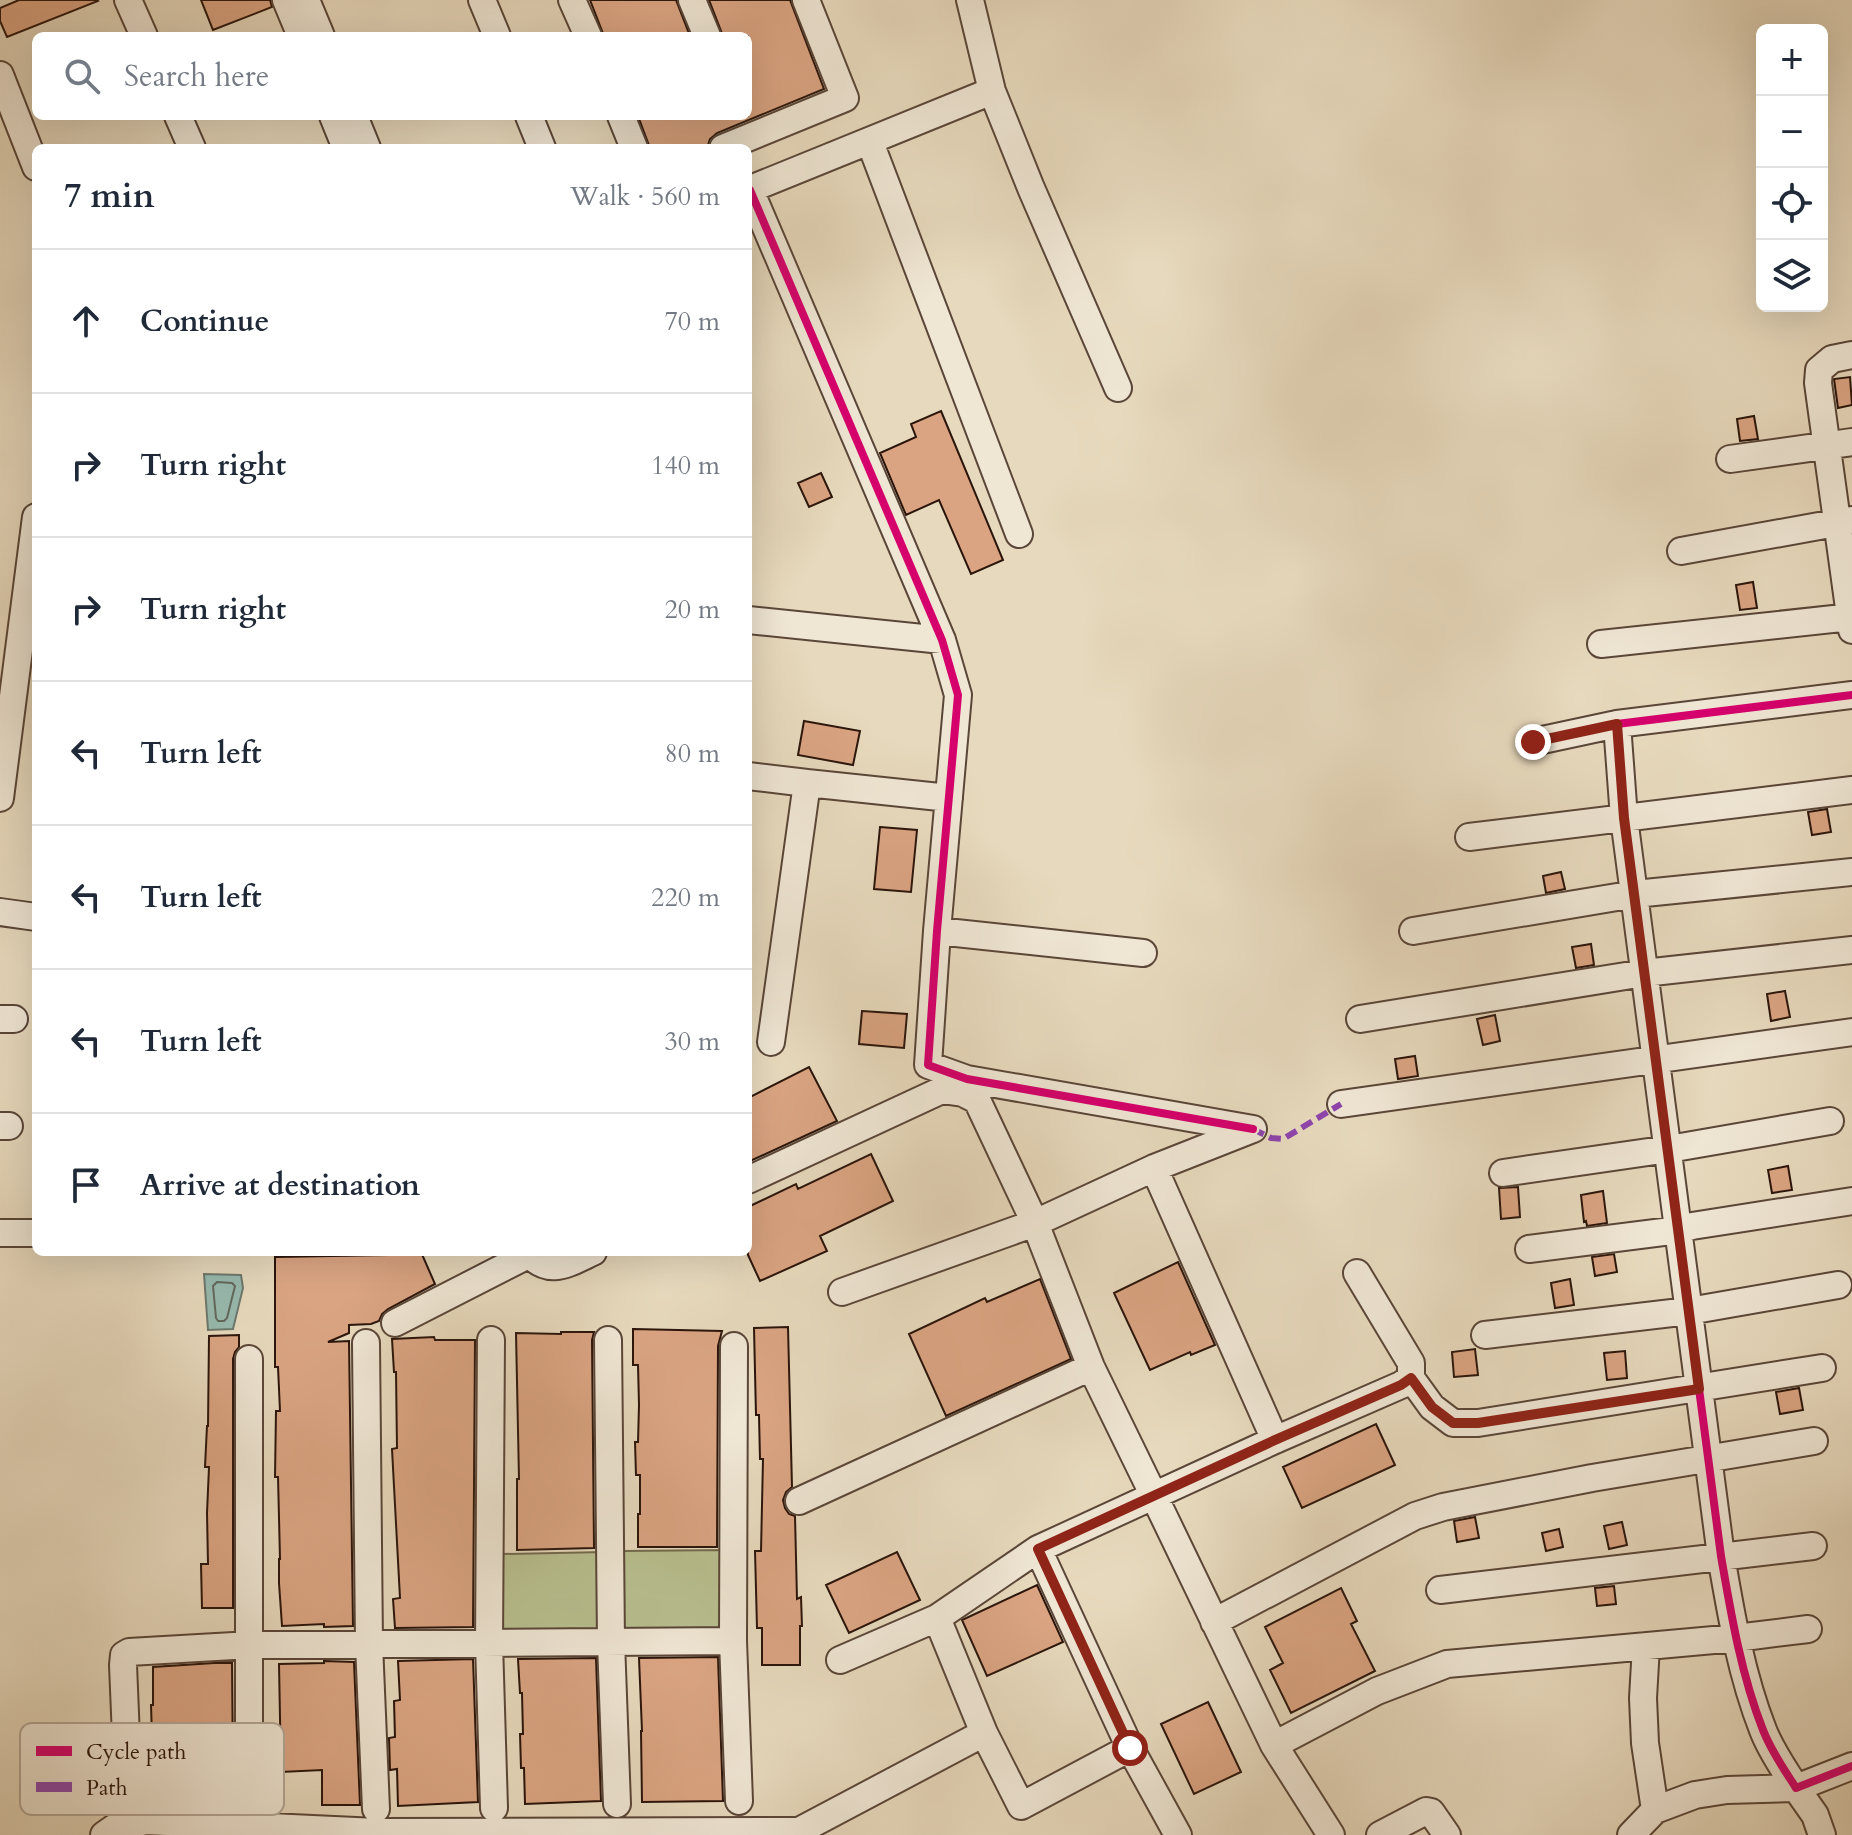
<!DOCTYPE html>
<meta charset="utf-8">
<style>
:root{--surface:#fff;--page:#f6f6f7;--text:#1f2937;--muted:#747a83;--line:#e0e1e3}
body{margin:0;font-family:Cardo,serif;background:var(--page);color:var(--text)}
.controls{position:absolute;right:24px;top:24px;display:grid;overflow:hidden;border-radius:12px;box-shadow:0 8px 32px #0002}
.controls button{width:72px;height:72px;display:grid;place-items:center;padding:0;border:0;border-bottom:2px solid var(--line);background:var(--surface);color:var(--text);font:40px sans-serif}
.stop{position:absolute;width:24px;height:24px;margin:-18px;border:6px solid #8f2418;border-radius:50%;background:#fff}
.stop.end{background:#8f2418;border-color:#fff;box-shadow:0 2px 8px #0008}
.list{margin:0;padding:0;list-style:none}
h2{display:flex;justify-content:space-between;align-items:center;height:104px;margin:0;padding:0 32px;font-size:34px}
h2 small{font-size:26px;font-weight:400;color:var(--muted)}
.list li{display:grid;grid-template-columns:52px 1fr auto;gap:24px;align-items:center;box-sizing:border-box;height:144px;padding:0 32px;border-top:2px solid var(--line)}
.list b{display:block;font-size:30px;white-space:nowrap}
.list em{font-size:26px;font-style:normal;color:var(--muted)}
.icon{flex:none;width:44px;height:44px;fill:none;stroke:currentColor;stroke-width:2;stroke-linecap:round;stroke-linejoin:round}
.map{position:relative;flex:none;width:1852px;height:1835px;overflow:hidden}
.search{position:absolute;background:var(--surface);box-shadow:0 8px 32px #0002;left:32px;top:32px;width:720px;height:88px;display:flex;align-items:center;gap:20px;box-sizing:border-box;padding:0 28px;border-radius:12px;color:var(--muted);font-size:30px}
.panel{position:absolute;background:var(--surface);box-shadow:0 8px 32px #0002;left:32px;top:144px;width:720px;height:1112px;border-radius:12px}
.map>svg:first-child{display:block}
.green{fill:#b8bf8f;stroke:#726a4d;stroke-width:2}
.water{fill:#97baaf;stroke:#6c786d;stroke-width:2}
.lines{fill:none;stroke-linecap:round;stroke-linejoin:round}
.shore{stroke:#61685d;stroke-width:2}
.building{fill:#daa482;stroke:#2b150b;stroke-width:2}
.minor-casing{stroke:#5a4638;stroke-width:30}
.minor{stroke:#efe6d4;stroke-width:26}
.quiet{stroke:#8e44ad;stroke-width:6;stroke-dasharray:12 6;stroke-linecap:butt}
.cycleway-casing{stroke:#efe6d4;stroke-width:13}
.cycleway{stroke:#d6006c;stroke-width:8}
.route{stroke:#8f2418;stroke-width:10}
.key{fill:#efe6d4;stroke:#b4a798;stroke-width:2}
.key-label{font-size:22px;fill:#2b150b}
</style>
<div class="map">
<svg width="1852" height="1835" viewBox="0 0 1852 1835">
<rect width="100%" height="100%" fill="#e7d9bd"/>
<filter id="stains"><feTurbulence type="fractalNoise" baseFrequency=".0025" numOctaves="4"/><feColorMatrix values="0 0 0 0 .2 0 0 0 0 .09 0 0 0 0 .02 0 0 0 .5 -.17"/></filter>
<radialGradient id="worn" r=".72"><stop offset=".6" stop-color="#630" stop-opacity="0"/><stop offset="1" stop-color="#630" stop-opacity=".3"/></radialGradient>
<path class="green" d="M 728,1550 L 729,1632 L 623,1633 L 623,1551 Z
M 604,1552 L 605,1630 L 503,1632 L 503,1554 Z"/>
<path class="water" d="M 204,1274 L 241,1275 L 243,1288 L 233,1329 L 208,1330 Z"/>
<g class="lines">
<path class="shore" d="M 217,1282 L 232,1283 L 235,1286 L 227,1318 L 224,1321 L 218,1321 L 216,1318 L 213,1286 Z"/>
</g>
<path class="building" d="M 19,0 L 97,0 L 98,1 L 7,37 L 0,21 L 0,8 Z
M 201,0 L 270,0 L 272,7 L 213,30 Z
M 590,0 L 676,0 L 690,36 L 604,36 Z
M 709,0 L 790,0 L 824,89 L 717,133 L 710,139 L 707,148 L 650,148 L 638,116 L 748,116 L 748,36 L 723,36 Z
M 1850,377 L 1852,405 L 1838,408 L 1834,379 Z
M 941,411 L 1003,560 L 971,574 L 939,500 L 906,515 L 880,453 L 916,437 L 911,424 Z
M 1754,416 L 1758,439 L 1740,441 L 1737,419 Z
M 821,473 L 832,497 L 809,507 L 798,483 Z
M 1753,582 L 1757,608 L 1740,610 L 1736,585 Z
M 804,721 L 860,731 L 853,765 L 798,755 Z
M 1827,809 L 1831,832 L 1812,835 L 1808,812 Z
M 880,827 L 917,830 L 911,892 L 874,889 Z
M 1561,872 L 1565,889 L 1546,893 L 1543,876 Z
M 1591,944 L 1594,965 L 1576,968 L 1572,947 Z
M 1785,991 L 1790,1017 L 1771,1021 L 1767,994 Z
M 862,1011 L 907,1014 L 904,1048 L 859,1044 Z
M 1495,1015 L 1500,1041 L 1483,1045 L 1477,1019 Z
M 1415,1056 L 1418,1076 L 1398,1079 L 1395,1059 Z
M 809,1067 L 837,1121 L 748,1162 L 748,1098 Z
M 871,1154 L 893,1201 L 820,1236 L 827,1251 L 760,1281 L 748,1255 L 748,1207 L 796,1184 L 798,1189 Z
M 1788,1166 L 1792,1190 L 1772,1193 L 1768,1170 Z
M 1518,1187 L 1520,1217 L 1501,1219 L 1499,1188 Z
M 1603,1191 L 1607,1223 L 1587,1226 L 1586,1221 L 1584,1222 L 1581,1195 Z
M 395,1252 L 421,1252 L 435,1284 L 388,1309 L 382,1314 L 379,1321 L 371,1324 L 349,1325 L 349,1333 L 328,1342 L 349,1341 L 353,1626 L 324,1627 L 324,1624 L 282,1626 L 279,1583 L 279,1559 L 280,1559 L 278,1477 L 275,1477 L 276,1411 L 280,1411 L 278,1367 L 275,1367 L 275,1257 L 389,1255 Z
M 1614,1254 L 1617,1272 L 1595,1276 L 1592,1257 Z
M 1178,1262 L 1215,1345 L 1191,1355 L 1190,1352 L 1150,1370 L 1114,1293 Z
M 1040,1279 L 1071,1359 L 946,1416 L 909,1334 L 985,1298 L 987,1302 Z
M 1570,1279 L 1574,1305 L 1555,1308 L 1551,1283 Z
M 788,1327 L 792,1487 L 786,1492 L 783,1500 L 785,1508 L 789,1514 L 795,1516 L 797,1599 L 801,1597 L 802,1626 L 800,1626 L 800,1665 L 762,1665 L 762,1628 L 757,1628 L 755,1551 L 761,1551 L 763,1459 L 760,1459 L 759,1415 L 756,1415 L 754,1328 Z
M 633,1329 L 722,1331 L 718,1346 L 717,1547 L 638,1547 L 638,1514 L 640,1514 L 640,1475 L 636,1475 L 635,1442 L 638,1442 L 639,1405 L 638,1365 L 633,1365 Z
M 561,1332 L 594,1332 L 592,1340 L 594,1548 L 517,1550 L 517,1479 L 519,1479 L 516,1333 L 561,1334 Z
M 239,1335 L 239,1347 L 235,1352 L 233,1359 L 233,1608 L 202,1608 L 201,1564 L 208,1564 L 207,1513 L 209,1467 L 205,1467 L 207,1426 L 208,1426 L 209,1336 Z
M 434,1337 L 435,1340 L 475,1340 L 473,1627 L 395,1628 L 393,1599 L 400,1598 L 392,1449 L 397,1448 L 396,1372 L 394,1372 L 392,1339 Z
M 1475,1349 L 1478,1375 L 1454,1377 L 1452,1352 Z
M 1625,1351 L 1627,1378 L 1607,1380 L 1604,1353 Z
M 1799,1388 L 1803,1410 L 1780,1414 L 1776,1392 Z
M 1376,1424 L 1395,1465 L 1302,1508 L 1283,1467 Z
M 1475,1517 L 1479,1538 L 1457,1542 L 1454,1521 Z
M 1622,1522 L 1627,1545 L 1609,1549 L 1604,1526 Z
M 1559,1529 L 1563,1547 L 1546,1551 L 1542,1533 Z
M 897,1552 L 920,1600 L 849,1633 L 826,1585 Z
M 1037,1585 L 1063,1642 L 987,1676 L 962,1620 Z
M 1614,1586 L 1616,1604 L 1597,1606 L 1595,1588 Z
M 1341,1588 L 1357,1621 L 1351,1624 L 1375,1671 L 1291,1713 L 1270,1670 L 1283,1663 L 1265,1627 Z
M 718,1657 L 723,1801 L 642,1802 L 641,1731 L 642,1731 L 639,1658 Z
M 596,1658 L 601,1801 L 525,1804 L 524,1768 L 521,1768 L 520,1734 L 523,1734 L 522,1693 L 520,1693 L 518,1659 Z
M 473,1659 L 478,1802 L 398,1806 L 397,1769 L 390,1770 L 389,1738 L 395,1737 L 394,1701 L 400,1700 L 398,1661 Z
M 324,1661 L 354,1662 L 360,1805 L 322,1805 L 322,1770 L 281,1772 L 279,1664 L 324,1663 Z
M 214,1663 L 232,1663 L 233,1769 L 192,1770 L 194,1807 L 152,1805 L 148,1738 L 152,1738 L 151,1705 L 153,1705 L 153,1667 Z
M 1208,1702 L 1241,1772 L 1194,1794 L 1161,1724 Z"/>
<g class="lines">
<g class="minor-casing">
<path id="minor" d="M 128,0 L 144,36
M 286,0 L 301,36
M 306,0 L 321,36
M 482,0 L 497,36
M 572,0 L 588,36
M 692,0 L 707,36
M 970,0 L 992,91 L 1031,188 L 1118,388
M 0,75 L 36,167
M 178,116 L 192,148
M 333,116 L 346,148
M 354,116 L 367,148
M 529,116 L 542,148
M 621,116 L 634,148
M 870,142 L 1019,534
M 723,148 L 845,98 L 806,0
M 748,190 L 992,91
M 750,190 L 942,640 L 958,695 L 937,931 L 928,1065 L 967,1079 L 1253,1129
M 1852,355 L 1832,359 L 1819,370 L 1818,383 L 1852,630
M 1730,459 L 1852,442
M 1681,551 L 1852,520
M 748,620 L 942,640
M 1601,644 L 1852,617
M 1852,695 L 1617,724 L 1624,818 L 1721,1556 C 1731,1614 1741,1674 1763,1730 C 1771,1751 1784,1769 1796,1788 L 1852,1766
M 1533,742 L 1617,724
M 748,776 L 807,783 L 771,1042
M 807,783 L 949,798
M 0,798 L 36,517
M 1469,837 L 1852,790
M 0,912 L 36,917
M 937,931 L 1143,953
M 1413,931 L 1635,894 L 1852,872
M 0,1019 L 14,1019
M 1360,1019 L 1644,973 L 1852,950
M 1341,1104 L 1852,1032
M 0,1126 L 9,1126
M 1154,1168 L 1275,1440
M 1503,1173 L 1669,1149 L 1830,1121
M 748,1180 L 942,1090 L 963,1093 L 977,1100 L 1035,1223 L 1091,1367 L 1154,1496 L 1274,1745 L 1331,1835
M 0,1233 L 36,1233
M 1529,1249 L 1679,1230 L 1692,1226 L 1852,1201
M 527,1252 C 549,1277 567,1264 593,1252
M 1357,1273 L 1411,1363 L 1411,1378 L 1432,1407 L 1453,1423 L 1478,1423 L 1822,1368
M 842,1292 L 1035,1223 L 1154,1168 L 1253,1129
M 395,1323 L 528,1255
M 1485,1335 L 1689,1311 L 1838,1285
M 491,1340 L 489,1643 L 494,1808
M 608,1340 L 611,1642 L 617,1804
M 366,1343 L 369,1644 L 376,1809
M 734,1346 L 733,1641 L 739,1801
M 249,1359 L 249,1733 L 256,1746 L 256,1826
M 799,1501 L 1091,1367
M 1038,1549 L 1130,1748 L 1178,1835
M 1440,1590 L 1813,1546
M 937,1618 L 984,1733 L 1021,1806 L 1130,1748
M 1214,1622 L 1415,1516 L 1443,1507 L 1592,1478 L 1814,1441
M 1646,1646 L 1643,1698 L 1645,1743 L 1655,1810 L 1695,1795 L 1727,1790 L 1796,1788 L 1815,1815 L 1822,1835
M 840,1660 L 937,1618 L 1038,1549 L 1275,1440 L 1401,1385 L 1411,1378
M 1274,1745 L 1377,1691 L 1447,1664 L 1736,1638 L 1808,1629
M 129,1810 L 123,1665 L 124,1655 L 129,1652 L 251,1645 L 733,1641
M 104,1835 L 114,1828 L 146,1821 L 377,1832 L 799,1831 L 984,1733
M 1380,1835 L 1426,1811 L 1431,1812 L 1447,1835
M 1631,1835 L 1655,1810"/>
</g>
<use href="#minor" class="minor"/>
<path class="quiet" d="M 1253,1129 L 1271,1138 L 1283,1139 L 1341,1104"/>
<g class="cycleway-casing">
<path id="cycleway" d="M 750,190 L 942,640 L 958,695 L 937,931 L 928,1065 L 967,1079 L 1253,1129
M 1852,695 L 1617,724 L 1624,818 L 1721,1556 C 1731,1614 1741,1674 1763,1730 C 1771,1751 1784,1769 1796,1788 L 1852,1766"/>
</g>
<use href="#cycleway" class="cycleway"/>
</g>
<g class="lines">
<path class="route" d="M 1130,1748 L 1038,1549 L 1275,1440 L 1401,1385 L 1411,1378 L 1432,1407 L 1453,1423 L 1478,1423 L 1699,1389 L 1624,818 L 1617,724 L 1533,742"/>
</g>
<rect x="20" y="1723" width="264" height="92" rx="12" class="key"/>
<rect x="36" y="1746" width="36" height="10" fill="#d6006c"/>
<rect x="36" y="1782" width="36" height="10" fill="#8e44ad"/>
<g class="key-label">
<text x="86" y="1759">Cycle path</text>
<text x="86" y="1795">Path</text>
</g>
<rect width="100%" height="100%" filter="url(#stains)"/>
<rect width="100%" height="100%" fill="url(#worn)"/>
</svg>
<div class="controls">
<button>+</button>
<button>−</button>
<button><svg class="icon" aria-label="locate" viewBox="0 0 24 24"><circle cx="12" cy="12" r="6"/><path d="M12 2v4M12 18v4M2 12h4M18 12h4"/></svg></button>
<button><svg class="icon" aria-label="layers" viewBox="0 0 24 24"><path d="M12 4l9 5-9 5-9-5zM3 14l9 5 9-5"/></svg></button>
</div>
<div class="stop" style="left:1130px;top:1748px"></div>
<div class="stop end" style="left:1533px;top:742px"></div>
<div class="search"><svg class="icon" aria-label="search" viewBox="0 0 24 24"><circle cx="10" cy="10" r="6"/><path d="M15 15l6 6"/></svg>Search here</div>
<section class="panel">
<h2>7 min<small>Walk · 560 m</small></h2>
<ul class="list">
<li><svg class="icon" aria-label="ahead" viewBox="0 0 24 24"><path d="M12 20V5M6 11l6-6 6 6"/></svg><div><b>Continue</b></div><em>70 m</em></li>
<li><svg class="icon" aria-label="right" viewBox="0 0 24 24"><path d="M7 20v-9h11M14 6l5 5-5 5"/></svg><div><b>Turn right</b></div><em>140 m</em></li>
<li><svg class="icon" aria-label="right" viewBox="0 0 24 24"><path d="M7 20v-9h11M14 6l5 5-5 5"/></svg><div><b>Turn right</b></div><em>20 m</em></li>
<li><svg class="icon" aria-label="left" viewBox="0 0 24 24"><path d="M17 20v-9H6M10 6l-5 5 5 5"/></svg><div><b>Turn left</b></div><em>80 m</em></li>
<li><svg class="icon" aria-label="left" viewBox="0 0 24 24"><path d="M17 20v-9H6M10 6l-5 5 5 5"/></svg><div><b>Turn left</b></div><em>220 m</em></li>
<li><svg class="icon" aria-label="left" viewBox="0 0 24 24"><path d="M17 20v-9H6M10 6l-5 5 5 5"/></svg><div><b>Turn left</b></div><em>30 m</em></li>
<li><svg class="icon" aria-label="arrive" viewBox="0 0 24 24"><path d="M6 21V4h12l-3 4 3 4H6"/></svg><div><b>Arrive at destination</b></div></li>
</ul>
</section>
</div>
